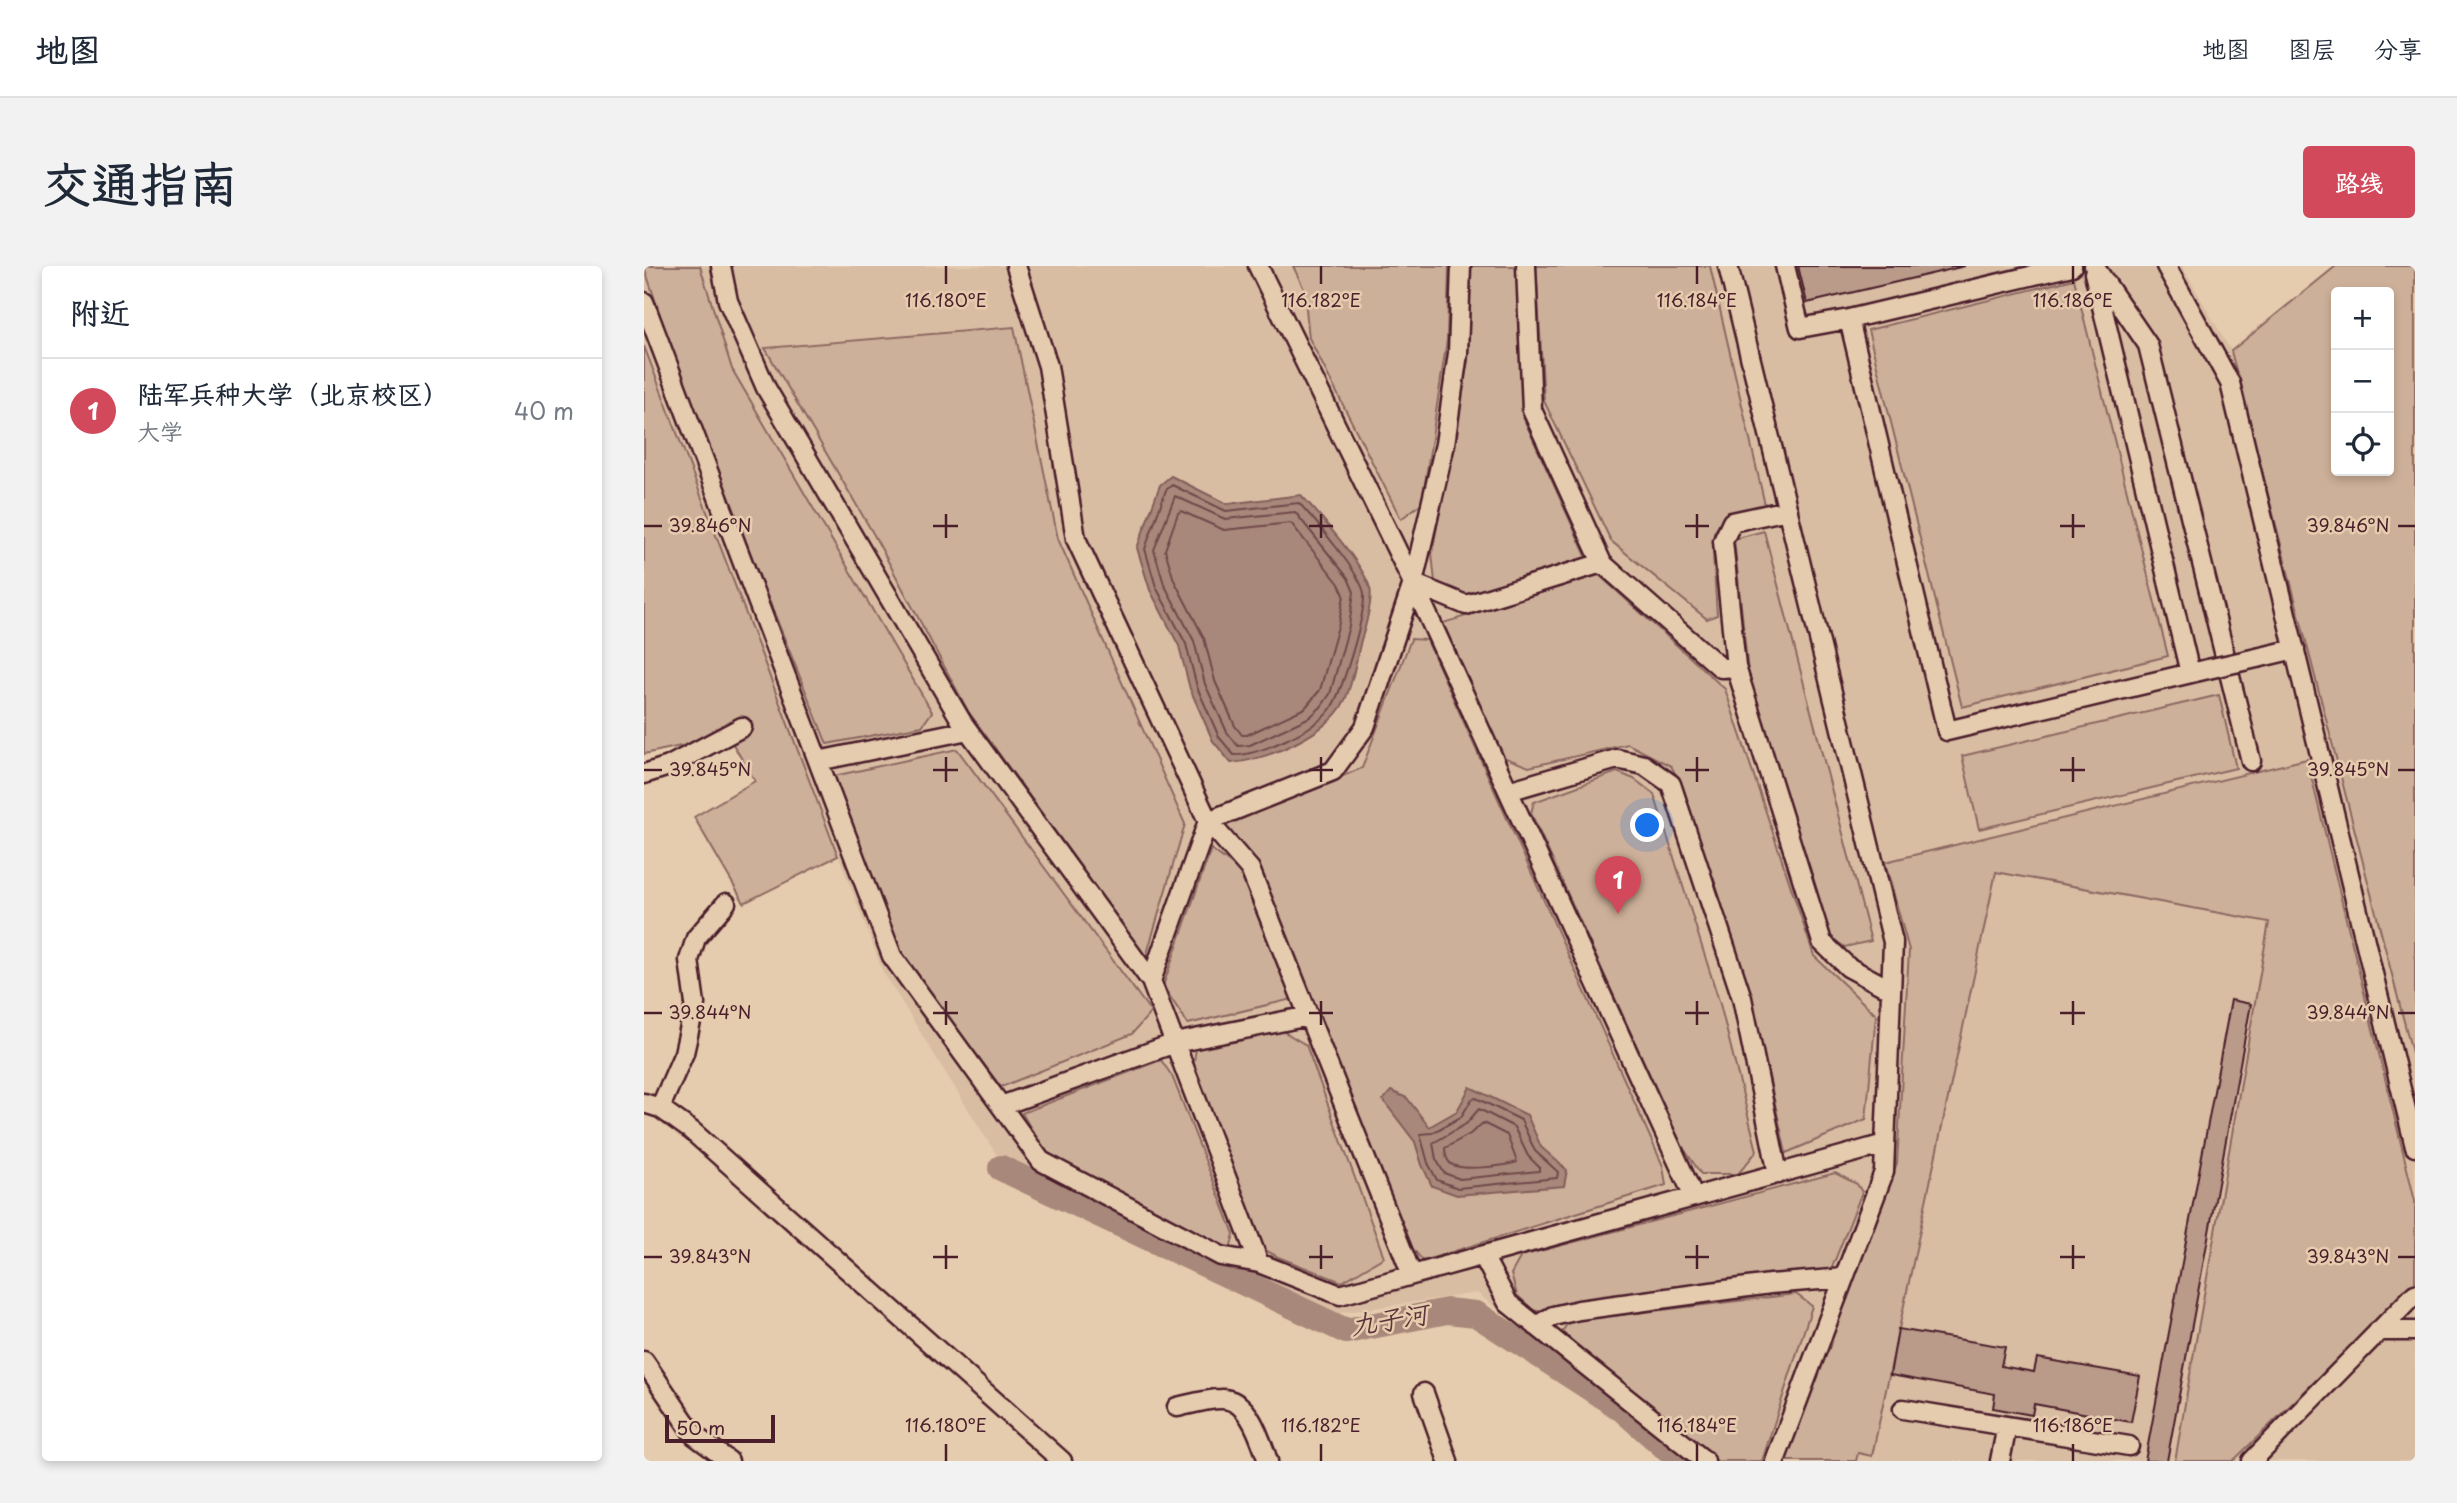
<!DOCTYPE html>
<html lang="zh">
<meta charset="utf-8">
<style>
:root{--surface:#fff;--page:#f2f2f3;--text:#1f2937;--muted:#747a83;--line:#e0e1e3;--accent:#d1495b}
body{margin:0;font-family:"Playpen Sans","LXGW WenKai TC",sans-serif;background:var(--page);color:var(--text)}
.controls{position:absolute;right:21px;top:21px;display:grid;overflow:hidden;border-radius:7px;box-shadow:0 4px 10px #0003}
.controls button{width:63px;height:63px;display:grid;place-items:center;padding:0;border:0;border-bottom:2px solid var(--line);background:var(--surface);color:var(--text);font:35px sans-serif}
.scale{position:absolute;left:21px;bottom:18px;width:110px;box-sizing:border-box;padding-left:7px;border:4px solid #4a1f2b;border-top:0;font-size:19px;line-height:24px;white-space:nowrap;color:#4a1f2b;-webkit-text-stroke:5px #e6ccae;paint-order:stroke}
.you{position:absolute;left:1004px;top:560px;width:24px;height:24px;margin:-18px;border:5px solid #fff;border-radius:50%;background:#1a73e8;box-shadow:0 0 0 10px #1a73e833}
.badge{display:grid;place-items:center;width:46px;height:46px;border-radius:50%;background:var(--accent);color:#fff;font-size:23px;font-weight:700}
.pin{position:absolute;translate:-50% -58px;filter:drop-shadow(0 2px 4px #0008)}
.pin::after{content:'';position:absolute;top:37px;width:24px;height:21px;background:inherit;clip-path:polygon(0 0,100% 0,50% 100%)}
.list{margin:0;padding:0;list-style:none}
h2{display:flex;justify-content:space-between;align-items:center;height:91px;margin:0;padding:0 28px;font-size:30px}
h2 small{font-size:23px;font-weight:400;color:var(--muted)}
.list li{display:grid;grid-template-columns:46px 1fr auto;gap:21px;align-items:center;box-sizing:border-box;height:105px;padding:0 28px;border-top:2px solid var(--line)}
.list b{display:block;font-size:26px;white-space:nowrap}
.list p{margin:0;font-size:23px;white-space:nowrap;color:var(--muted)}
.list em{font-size:23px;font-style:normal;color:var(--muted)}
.icon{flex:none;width:38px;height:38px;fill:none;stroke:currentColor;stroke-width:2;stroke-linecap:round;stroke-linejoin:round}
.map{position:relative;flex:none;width:1771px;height:1195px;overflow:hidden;border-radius:7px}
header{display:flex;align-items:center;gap:42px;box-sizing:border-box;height:98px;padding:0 35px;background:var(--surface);border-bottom:2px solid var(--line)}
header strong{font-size:33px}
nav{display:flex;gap:38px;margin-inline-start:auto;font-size:24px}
.intro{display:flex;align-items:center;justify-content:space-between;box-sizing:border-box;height:168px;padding:0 42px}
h1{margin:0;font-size:49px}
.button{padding:18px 32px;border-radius:7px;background:var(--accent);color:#fff;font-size:24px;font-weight:700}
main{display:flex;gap:42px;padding:0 42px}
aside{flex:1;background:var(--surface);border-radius:7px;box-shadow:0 4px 10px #0003}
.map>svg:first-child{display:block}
.built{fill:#d9bda3}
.green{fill:#cdb099;stroke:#8c6862;stroke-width:2;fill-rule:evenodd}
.water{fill:#a8887a;stroke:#825e5a;stroke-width:2}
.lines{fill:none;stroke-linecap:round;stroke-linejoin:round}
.shore{stroke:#70494b;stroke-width:2}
.river{stroke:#a8887a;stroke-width:26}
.building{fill:#ba9b8a;stroke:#4a1f2b;stroke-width:2}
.minor-casing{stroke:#4a1f2b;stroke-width:23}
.minor{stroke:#e6ccae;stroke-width:18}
.minor-bridge-casing{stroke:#4a1f2b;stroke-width:23;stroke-linecap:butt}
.minor-bridge{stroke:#e6ccae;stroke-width:18}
.ticks{fill:none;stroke:#4a1f2b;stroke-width:2.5}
.labels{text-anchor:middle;stroke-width:5;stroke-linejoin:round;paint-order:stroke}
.water-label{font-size:26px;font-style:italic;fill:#5d343b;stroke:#e6ccae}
.ticks-label{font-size:18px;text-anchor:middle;fill:#4a1f2b;stroke:#e6ccae;stroke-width:5;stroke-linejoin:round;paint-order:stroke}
</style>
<header>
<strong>地图</strong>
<nav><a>地图</a><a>图层</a><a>分享</a></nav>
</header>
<div class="intro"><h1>交通指南</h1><a class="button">路线</a></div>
<main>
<aside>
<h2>附近<small></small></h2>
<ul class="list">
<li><span class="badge">1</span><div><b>陆军兵种大学（北京校区）</b><p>大学</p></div><em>40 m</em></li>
</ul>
</aside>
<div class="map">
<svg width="1771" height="1195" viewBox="0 0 1771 1195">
<rect width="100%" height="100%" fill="#e6ccae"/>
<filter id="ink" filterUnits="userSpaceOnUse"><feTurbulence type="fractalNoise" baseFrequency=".0143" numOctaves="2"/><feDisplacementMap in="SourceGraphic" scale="14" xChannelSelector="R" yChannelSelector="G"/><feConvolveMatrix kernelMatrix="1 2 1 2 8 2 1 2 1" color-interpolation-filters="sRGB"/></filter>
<g filter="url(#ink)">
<path class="built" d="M 0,0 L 1538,0 L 1587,85 L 1771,798 L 1771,1195 L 1047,1195 L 833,1027 L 689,1048 L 355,893 L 239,706 L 0,80 Z"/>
<path class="green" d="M 0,0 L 56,0 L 88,103 L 288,446 L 278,460 L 183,478 L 41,126 Z
M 649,0 L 805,0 L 803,74 L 778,237 L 757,253 L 665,72 L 660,23 Z
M 827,0 L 873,0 L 879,151 L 943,292 L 823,330 L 791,316 L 788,287 L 824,95 Z
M 892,0 L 1066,0 L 1121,239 L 1084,248 L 1070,266 L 1069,287 L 1073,349 L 1063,353 L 967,275 L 900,135 Z
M 1692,0 L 1771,0 L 1771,798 L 1587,85 ZM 1745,26 L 1745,205 L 1692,205 L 1692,26 Z
M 1430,13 L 1524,390 L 1318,441 L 1224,64 Z
M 370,61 L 414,273 L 541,558 L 502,691 L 324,445 L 230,269 L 121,82 Z
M 0,80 L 194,590 L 100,637 L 50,551 L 111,515 L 84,470 L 0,488 Z
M 1120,265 L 1227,675 L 1201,681 L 1182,669 L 1104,406 L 1090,273 Z
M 955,309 L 1081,423 L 1170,690 L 1232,749 L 1222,853 L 1142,887 L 1109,740 L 1039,521 L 1027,500 L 984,478 L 885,501 L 859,491 L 799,357 Z
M 767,373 L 783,374 L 1019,900 L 1022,919 L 779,995 L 763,976 L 578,561 L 718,502 Z
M 1575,429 L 1592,502 L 1335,563 L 1318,490 Z
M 313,483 L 507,746 L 488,768 L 357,821 L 256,687 L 190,510 Z
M 1663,493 L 1771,935 L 1771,1018 L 1589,1195 L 1531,1195 L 1625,656 L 1352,606 L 1228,1190 L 1214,1187 L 1212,1195 L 1137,1195 L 1253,897 L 1265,684 L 1241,596 Z
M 973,506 L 990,513 L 1010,528 L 1076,738 L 1113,885 L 1094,908 L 1057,908 L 1038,880 L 887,547 L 890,536 Z
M 567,583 L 595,604 L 648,733 L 544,758 L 519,720 Z
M 637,764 L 662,779 L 740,991 L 698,1016 L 634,991 L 621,984 L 549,801 L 552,782 Z
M 517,794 L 528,810 L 590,968 L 586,983 L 580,983 L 400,886 L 378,847 Z
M 1191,907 L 1213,918 L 1218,926 L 1187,1004 L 890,1045 L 873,1029 L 867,1008 L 877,990 Z
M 1152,1028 L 1168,1040 L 1118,1195 L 1073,1195 L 918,1066 L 925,1055 Z"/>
<path class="water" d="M 527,210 L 583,238 L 657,229 C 675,248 719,298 726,322 C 729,333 721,363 717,374 C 712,394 709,418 700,436 C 683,469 622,494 587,497 L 569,475 L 546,423 L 535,380 L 506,324 L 493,282 L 516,219 Z
M 826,821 L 883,849 L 897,881 L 923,904 L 920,920 L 813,929 L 788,920 L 778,899 L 771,876 L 739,834 L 747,825 L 763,832 L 785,861 L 813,845 Z"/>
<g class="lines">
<path class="shore" d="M 528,219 L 582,245 L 655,237 C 668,251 719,310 720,328 C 721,350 698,428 685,445 C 670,464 613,490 590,489 L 575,471 L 553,421 L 542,378 L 512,321 L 501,283 L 522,224 Z
M 531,230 L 581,253 L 651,246 L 704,312 L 710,326 L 705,360 L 686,428 L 677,441 L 666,451 L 606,479 L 594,480 L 583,466 L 561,418 L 550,375 L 520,318 L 510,284 Z
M 537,245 L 580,264 L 647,257 L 695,318 L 700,329 L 695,357 L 676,424 L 661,442 L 603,469 L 598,469 L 591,460 L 571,415 L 560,372 L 530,314 L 521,284 L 534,247 Z
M 832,832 L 877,854 L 891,885 L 914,906 L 913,912 L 814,922 L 793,914 L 784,897 L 776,868 L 788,867 L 817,851 L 828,833 Z
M 835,843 L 870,861 L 884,890 L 895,901 L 895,905 L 816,913 L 800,907 L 792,893 L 789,877 L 822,858 Z
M 839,857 L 863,869 L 873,896 C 862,900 814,906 806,897 C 802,893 801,887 801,882 L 826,868 Z"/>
<path class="river" d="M 357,902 L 702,1065 L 803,1045 L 832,1048 L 977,1142 L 1037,1195"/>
</g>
<path class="building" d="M 1154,0 L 1321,0 L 1163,37 Z
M 1587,734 L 1607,738 L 1523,1195 L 1501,1195 Z
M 1254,1063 L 1361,1081 L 1357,1100 L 1390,1106 L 1393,1092 L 1496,1110 L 1487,1156 L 1390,1138 L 1388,1149 L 1349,1142 L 1351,1128 L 1246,1109 Z"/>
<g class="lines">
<g class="minor-casing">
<path id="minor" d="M 77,0 L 84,35 L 122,122 L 318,456 L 507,715 L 615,997
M 372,0 L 404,100 L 432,273 L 564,555 L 606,603 L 768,1009
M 614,0 L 769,317 L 1050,931
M 882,0 L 888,144 L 958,297 L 1077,402 L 1092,401
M 1084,0 L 1249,676 L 1240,906 L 1131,1195
M 1141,0 L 1156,62 L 1205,53 L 1428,0
M 1450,0 L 1504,79 L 1607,495
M 1522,0 L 1586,117 L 1771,881
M 1450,7 L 1546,407
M 0,36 L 248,690 L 397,895 L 577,990 L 615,997 L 696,1029 L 1241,878
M 1205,53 L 1303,465 L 1564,403
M 1144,244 L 1088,256 L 1079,275 L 1092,401 L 1178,676 L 1204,701 L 1247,724
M 769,317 L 822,339 L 958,297
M 1617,391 L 1651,383
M 174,495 L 324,464
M 0,508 L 25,500 L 98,461
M 864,525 L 973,493 L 1000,499 L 1027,518 L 1098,732 L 1134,908
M 507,715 L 564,555 L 689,505 L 721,461 L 769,317 L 801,178 L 814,87 L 817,0
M 0,837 L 16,842 L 48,865 L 418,1195
M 357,840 L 531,777 L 665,750
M 16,842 L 40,787 L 51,738 L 45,694 L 52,672 L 82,637
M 839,990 L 864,1037 L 1061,1195
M 892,1060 L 909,1050 L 935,1044 L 1126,1018 L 1200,1012
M 1734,1065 L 1771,1065
M 0,1095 L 50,1169 L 85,1195
M 780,1127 L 804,1195
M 533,1141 C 547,1138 563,1133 577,1133 C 605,1132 616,1173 624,1195
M 1259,1143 L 1485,1180
M 1356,1195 L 1363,1160
M 1608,1195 L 1771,1028"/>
</g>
<use href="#minor" class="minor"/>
<g class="minor-bridge-casing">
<path id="minor-bridge" d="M 1564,403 L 1617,391"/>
</g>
<use href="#minor-bridge" class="minor-bridge"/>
</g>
</g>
<path class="ticks" d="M 302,0 L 302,18M 677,0 L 677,18M 1053,0 L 1053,18M 1429,0 L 1429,18M 302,248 L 302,272M 677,248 L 677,272M 1053,248 L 1053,272M 1429,248 L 1429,272M 0,260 L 18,260M 289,260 L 314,260M 665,260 L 689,260M 1041,260 L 1065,260M 1416,260 L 1441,260M 1754,260 L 1771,260M 302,491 L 302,516M 677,491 L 677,516M 1053,491 L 1053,516M 1429,491 L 1429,516M 0,504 L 18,504M 289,504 L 314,504M 665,504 L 689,504M 1041,504 L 1065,504M 1416,504 L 1441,504M 1754,504 L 1771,504M 302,735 L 302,759M 677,735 L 677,759M 1053,735 L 1053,759M 1429,735 L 1429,759M 0,747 L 18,747M 289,747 L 314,747M 665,747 L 689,747M 1041,747 L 1065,747M 1416,747 L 1441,747M 1754,747 L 1771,747M 302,979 L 302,1003M 677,979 L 677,1003M 1053,979 L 1053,1003M 1429,979 L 1429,1003M 0,991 L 18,991M 289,991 L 314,991M 665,991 L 689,991M 1041,991 L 1065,991M 1416,991 L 1441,991M 1754,991 L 1771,991M 302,1178 L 302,1195M 677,1178 L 677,1195M 1053,1178 L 1053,1195M 1429,1178 L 1429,1195"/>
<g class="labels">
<g class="water-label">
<text transform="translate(745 1054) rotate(-9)" y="9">九子河</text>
</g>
</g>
<g class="ticks-label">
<text x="302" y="41">116.180°E</text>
<text x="677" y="41">116.182°E</text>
<text x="1053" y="41">116.184°E</text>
<text x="1429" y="41">116.186°E</text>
<text x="66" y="266">39.846°N</text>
<text x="1704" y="266">39.846°N</text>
<text x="66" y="510">39.845°N</text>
<text x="1704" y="510">39.845°N</text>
<text x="66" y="753">39.844°N</text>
<text x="1704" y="753">39.844°N</text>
<text x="66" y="997">39.843°N</text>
<text x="1704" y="997">39.843°N</text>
<text x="302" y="1166">116.180°E</text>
<text x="677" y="1166">116.182°E</text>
<text x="1053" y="1166">116.184°E</text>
<text x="1429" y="1166">116.186°E</text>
</g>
</svg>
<div class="controls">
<button>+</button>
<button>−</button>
<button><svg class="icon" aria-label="locate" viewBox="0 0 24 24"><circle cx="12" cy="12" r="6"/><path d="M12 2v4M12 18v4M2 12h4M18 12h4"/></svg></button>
</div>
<div class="scale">50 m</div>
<div class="you"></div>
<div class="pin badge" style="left:974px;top:648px">1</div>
</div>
</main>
